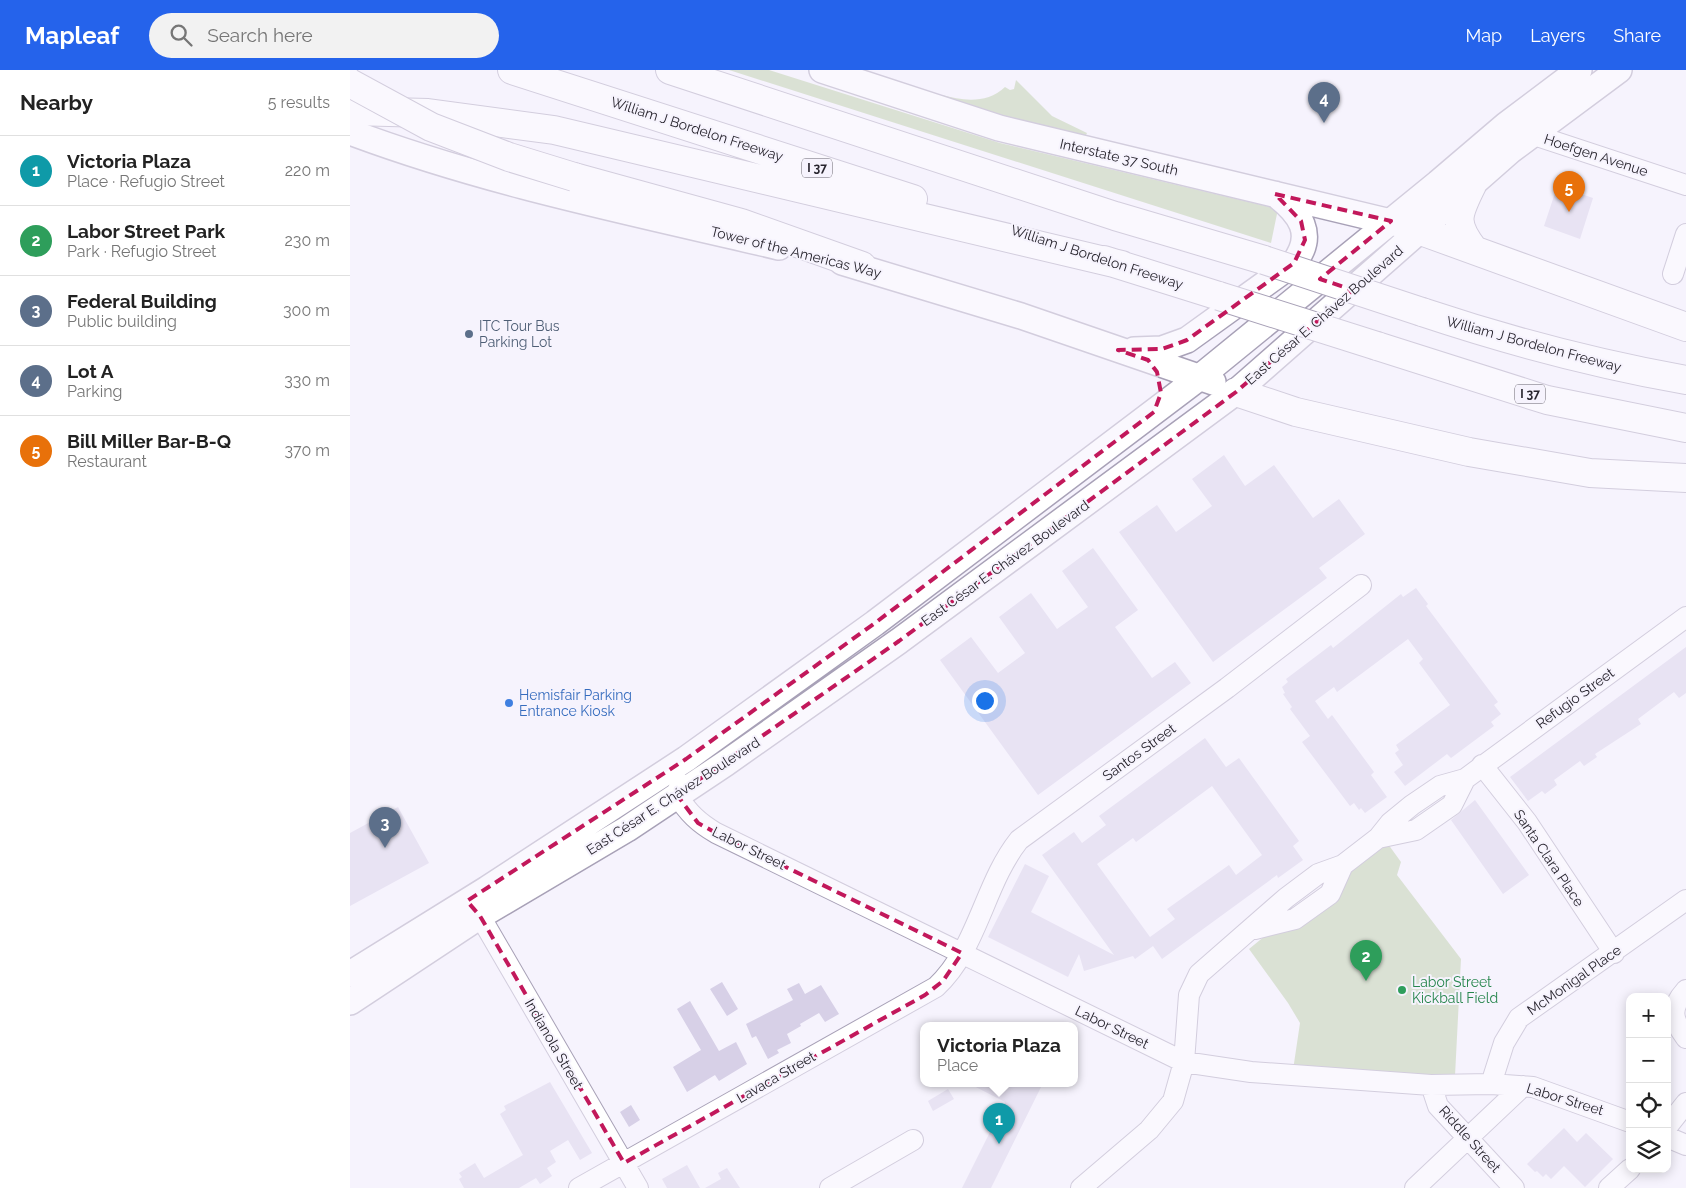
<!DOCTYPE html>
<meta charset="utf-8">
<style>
:root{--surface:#fff;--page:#f2f2f2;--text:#222;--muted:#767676;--line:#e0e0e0;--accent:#2563eb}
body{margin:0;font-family:Raleway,sans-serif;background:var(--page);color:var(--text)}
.controls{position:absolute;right:15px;bottom:15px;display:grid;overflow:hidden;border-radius:10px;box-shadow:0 2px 12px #0003}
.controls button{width:45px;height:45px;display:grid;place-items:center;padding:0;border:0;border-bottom:1px solid var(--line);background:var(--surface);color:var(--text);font:25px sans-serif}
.you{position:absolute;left:634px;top:630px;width:18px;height:18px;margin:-12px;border:4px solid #fff;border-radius:50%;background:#1a73e8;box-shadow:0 0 0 8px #1a73e833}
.badge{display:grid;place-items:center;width:32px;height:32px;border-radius:50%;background:var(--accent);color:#fff;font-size:16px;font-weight:700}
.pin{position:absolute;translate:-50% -41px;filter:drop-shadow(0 1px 2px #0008)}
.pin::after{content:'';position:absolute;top:26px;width:18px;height:15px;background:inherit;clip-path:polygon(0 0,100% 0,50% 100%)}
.popup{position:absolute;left:570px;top:952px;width:158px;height:65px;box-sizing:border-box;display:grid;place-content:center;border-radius:10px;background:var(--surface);filter:drop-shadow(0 1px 4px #0005);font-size:16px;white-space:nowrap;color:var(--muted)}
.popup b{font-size:19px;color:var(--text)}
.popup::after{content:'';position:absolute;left:50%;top:100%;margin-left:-10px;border:10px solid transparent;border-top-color:var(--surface)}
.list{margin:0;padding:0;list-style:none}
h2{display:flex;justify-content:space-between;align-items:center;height:65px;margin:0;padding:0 20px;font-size:21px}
h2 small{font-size:16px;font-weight:400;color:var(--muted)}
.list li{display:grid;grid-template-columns:32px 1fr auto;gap:15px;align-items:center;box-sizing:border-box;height:70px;padding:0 20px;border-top:1px solid var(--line)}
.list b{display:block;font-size:19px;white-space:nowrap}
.list p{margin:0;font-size:16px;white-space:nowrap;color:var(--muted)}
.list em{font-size:16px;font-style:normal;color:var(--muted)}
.icon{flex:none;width:28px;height:28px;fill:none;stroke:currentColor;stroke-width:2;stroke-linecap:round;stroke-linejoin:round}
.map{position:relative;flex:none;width:1336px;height:1118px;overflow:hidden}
header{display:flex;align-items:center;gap:30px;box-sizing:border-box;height:70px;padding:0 25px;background:var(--accent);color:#fff}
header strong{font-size:24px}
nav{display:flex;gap:28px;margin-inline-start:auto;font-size:18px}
.search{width:350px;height:45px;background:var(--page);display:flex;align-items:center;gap:12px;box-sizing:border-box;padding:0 18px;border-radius:28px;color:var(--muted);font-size:19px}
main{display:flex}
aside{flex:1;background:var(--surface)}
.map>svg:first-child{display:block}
.green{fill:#b9cda3}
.building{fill:#d7d0e7;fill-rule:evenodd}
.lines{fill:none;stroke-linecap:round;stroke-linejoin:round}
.minor-casing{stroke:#a8a1b7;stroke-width:22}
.major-casing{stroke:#a8a1b7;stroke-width:28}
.highway-casing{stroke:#a8a1b7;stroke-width:30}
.minor{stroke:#fff;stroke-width:20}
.major{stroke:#fff;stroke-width:25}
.highway{stroke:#fff;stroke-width:28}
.highway-bridge-casing{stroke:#a8a1b7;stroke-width:30;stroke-linecap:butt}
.highway-bridge{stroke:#fff;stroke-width:28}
.marked{fill:none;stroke:#c2185b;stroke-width:4;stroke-dasharray:10 6;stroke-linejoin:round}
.service-dot{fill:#5c6f8a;stroke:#f6f3fd;stroke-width:2}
.shop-dot{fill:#3f7fe0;stroke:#f6f3fd;stroke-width:2}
.leisure-dot{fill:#2e9e5b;stroke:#f6f3fd;stroke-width:2}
.labels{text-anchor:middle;stroke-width:4;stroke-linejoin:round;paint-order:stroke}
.shield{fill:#f6f3fd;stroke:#66636c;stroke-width:1}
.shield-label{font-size:12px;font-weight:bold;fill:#28252e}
.street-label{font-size:14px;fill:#28252e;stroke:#f6f3fd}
.service-label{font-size:14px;fill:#4e5e75;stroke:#f6f3fd;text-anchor:start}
.shop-label{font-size:14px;fill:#366cbe;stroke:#f6f3fd;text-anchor:start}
.leisure-label{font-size:14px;fill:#27864d;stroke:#f6f3fd;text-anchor:start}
</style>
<header>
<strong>Mapleaf</strong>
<div class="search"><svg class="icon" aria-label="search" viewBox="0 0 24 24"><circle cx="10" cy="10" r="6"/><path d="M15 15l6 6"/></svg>Search here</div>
<nav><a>Map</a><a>Layers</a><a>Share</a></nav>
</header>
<main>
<aside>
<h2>Nearby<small>5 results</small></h2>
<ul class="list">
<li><span class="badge" style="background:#0f9aa8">1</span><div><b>Victoria Plaza</b><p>Place · Refugio Street</p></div><em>220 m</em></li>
<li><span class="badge" style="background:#2e9e5b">2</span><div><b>Labor Street Park</b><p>Park · Refugio Street</p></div><em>230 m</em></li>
<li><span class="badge" style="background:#5c6f8a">3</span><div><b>Federal Building</b><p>Public building</p></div><em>300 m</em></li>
<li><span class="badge" style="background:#5c6f8a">4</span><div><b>Lot A</b><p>Parking</p></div><em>330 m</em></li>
<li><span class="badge" style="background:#e8710a">5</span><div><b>Bill Miller Bar-B-Q</b><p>Restaurant</p></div><em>370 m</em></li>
</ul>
</aside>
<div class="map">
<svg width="1336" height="1118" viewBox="0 0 1336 1118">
<rect width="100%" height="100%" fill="#f6f3fd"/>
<path class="green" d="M 379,0 L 419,0 L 650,73 L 928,139 L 921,173 Z
M 666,10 L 702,46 L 737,63 L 735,67 L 705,61 L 590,29 L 592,25 C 613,31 637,34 655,17 L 660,20 L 664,19 Z
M 1038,774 L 1051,792 L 1047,805 L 1111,889 L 1105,1006 L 943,1000 L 950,953 L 938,933 L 899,879 L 921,861 L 990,820 L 1002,800 Z"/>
<path class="building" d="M 1217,113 L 1226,116 L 1225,122 L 1243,128 L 1230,169 L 1194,156 L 1207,117 L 1215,119 Z
M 874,385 L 895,416 L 924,395 L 963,448 L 989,429 L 1015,464 L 969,498 L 977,508 L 863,592 L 769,462 L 807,435 L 826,462 L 862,436 L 842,409 Z
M 743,478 L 788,540 L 765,557 L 802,608 L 825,592 L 841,613 L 688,725 L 590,590 L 621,567 L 648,603 L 675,583 L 649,547 L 681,523 L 707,559 L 738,537 L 712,501 Z
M 1066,518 L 1078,534 L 1076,536 L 1148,632 L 1144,635 L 1151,644 L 1141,652 L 1144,656 L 1101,688 L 1097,684 L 1055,716 L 1044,702 L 1053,695 L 1045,683 L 1049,680 L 1046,675 L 1100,635 L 1069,593 L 1073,589 L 1058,569 L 987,622 L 984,617 L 965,631 L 978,649 L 982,645 L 1024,702 L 1021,705 L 1037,727 L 1015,743 L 1011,738 L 1009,740 L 1004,733 L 1000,736 L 952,672 L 960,666 L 940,639 L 942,637 L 933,624 L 935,623 L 932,617 L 938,612 L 936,609 L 981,575 L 983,578 L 1051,524 L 1053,527 Z
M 1336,577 L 1336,623 L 1329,628 L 1324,622 L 1288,649 L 1291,654 L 1245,684 L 1247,687 L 1234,696 L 1230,691 L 1204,710 L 1207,715 L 1195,724 L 1192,721 L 1178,731 L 1160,707 Z
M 855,668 L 876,697 L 889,688 L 949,771 L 943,776 L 953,790 L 928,808 L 927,805 L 812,889 L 803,876 L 785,889 L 783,886 L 734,901 L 729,884 L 718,907 L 638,867 L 675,794 L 699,806 L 681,842 L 764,885 L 692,785 L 724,762 L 732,773 L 756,755 L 749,746 ZM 862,716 L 912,785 L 886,805 L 879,795 L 817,839 L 825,849 L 800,867 L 747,794 L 783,768 L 786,772 Z
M 1125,730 L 1179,805 L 1153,824 L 1101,750 Z
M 48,737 L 79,793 L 0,836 L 0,763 Z
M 372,912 L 388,939 L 377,946 L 360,919 Z
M 449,913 L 455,924 L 471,915 L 489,944 L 475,952 L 469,943 L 450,954 L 451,956 L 437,964 L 441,973 L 427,980 L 429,983 L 418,989 L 406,966 L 402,968 L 396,954 L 443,930 L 437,919 Z
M 340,931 L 369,981 L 386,972 L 397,994 L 369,1011 L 365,1005 L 337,1022 L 323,997 L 351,980 L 327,939 Z
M 200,1012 L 242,1083 L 230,1090 L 218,1070 L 200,1081 L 206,1092 L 197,1098 L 202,1106 L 190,1114 L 186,1108 L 169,1118 L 114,1118 L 109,1109 L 112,1107 L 109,1103 L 125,1093 L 134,1108 L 173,1085 L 150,1044 L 156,1040 L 154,1036 Z
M 618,1013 L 693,1013 L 641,1118 L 612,1118 L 655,1032 Z
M 598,1019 L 604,1029 L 583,1041 L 578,1031 Z
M 281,1035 L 290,1050 L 279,1057 L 270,1042 Z
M 1214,1058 L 1227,1072 L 1236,1063 L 1263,1089 L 1235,1117 L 1214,1096 L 1201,1109 L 1196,1104 L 1193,1107 L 1187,1101 L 1185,1102 L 1177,1094 Z
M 337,1095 L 350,1118 L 317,1118 L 312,1109 Z
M 377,1098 L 390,1118 L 355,1118 L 371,1109 L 368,1103 Z"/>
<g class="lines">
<g class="minor-casing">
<path id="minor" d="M 1172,61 L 1336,115
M 1323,204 L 1336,164
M 1132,695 L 1177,752 L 1264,883
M 330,713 L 327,725 C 338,743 349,753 366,763 L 834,992 L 901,1002 L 1081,1015 L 1141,1014 L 1183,1017 L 1280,1052
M 1028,768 L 1066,760 L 1102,735 L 1115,709
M 120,835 L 130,846 L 288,1118
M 905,859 L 945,849 L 980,824 L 993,795
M 1336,920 C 1319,939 1322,949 1336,968
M 1141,1014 L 1154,973 L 1169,948 L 1336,830
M 1081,1015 L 1088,1036 L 1164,1118
M 1317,1057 L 1336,1033
M 1317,1067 L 1336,1075
M 229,1118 L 586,917 C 628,878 634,814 669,770 L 877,618 L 1011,515
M 480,1118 L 563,1070
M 731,1118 L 799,1060 L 823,1031 L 834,992 L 839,925 L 849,904 L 936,828 L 968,804 L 993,795 L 1028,768 L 1040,753 L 1062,735 L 1090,716 L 1115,709 L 1336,547
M 1065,1118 L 1173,1016
M 1259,1118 L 1280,1099"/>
</g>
<g class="major-casing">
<path id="major" d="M 472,0 L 649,58 L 1053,155
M 0,62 C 139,114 285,143 429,177
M 492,192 L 671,246 L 863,312
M 784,280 L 812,279 L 837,270 L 944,193 C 966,164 950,143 925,124
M 0,904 L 137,819 L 336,689 L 525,553 L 850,307 L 1088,113 L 1156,55 L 1229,0
M 0,932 L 130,846 L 277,759 L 376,693 L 549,571 L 886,322 L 1160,81 L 1269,0"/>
</g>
<g class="highway-casing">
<path id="highway" d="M 162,0 L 563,129
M 320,0 L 765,146 L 914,190
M 0,41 L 78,43 L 204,60 L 772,195
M 224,107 L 391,153 L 512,196
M 1122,115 C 1107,145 1103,153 1124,180
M 1071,161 L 1336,257
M 754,190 L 869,226
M 1072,242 C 1159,271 1246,294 1336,310
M 1027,276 L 1197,330 L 1336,358
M 886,322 L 946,342 L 1119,382 L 1240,403 L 1336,408"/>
</g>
<use href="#minor" class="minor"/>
<use href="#major" class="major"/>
<use href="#highway" class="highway"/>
<g class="highway-bridge-casing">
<path id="highway-bridge" d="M 0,13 L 81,57 L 159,87 L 224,107
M 914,190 L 1072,242
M 869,226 L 1027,276"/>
</g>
<use href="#highway-bridge" class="highway-bridge"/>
</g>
<path d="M0 0H1336V1118H0ZM 925,124 L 1041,151 L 970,209 L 1003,220 L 886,322 L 549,571 L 327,725 L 348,753 L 366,763 L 612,883 L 593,911 L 575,925 L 274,1093 L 130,846 L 117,831 L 336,689 L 525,553 L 804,342 L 811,323 L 807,302 L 798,290 L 768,280 L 812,279 L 837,270 L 944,193 L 955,170 L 951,151 Z" fill="#f6f3fd" fill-opacity=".55" fill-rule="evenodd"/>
<path class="marked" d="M 925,124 L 1041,151 L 970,209 L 1003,220 L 886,322 L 549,571 L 327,725 L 348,753 L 366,763 L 612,883 L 593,911 L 575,925 L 274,1093 L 130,846 L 117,831 L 336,689 L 525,553 L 804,342 L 811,323 L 807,302 L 798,290 L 768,280 L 812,279 L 837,270 L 944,193 L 955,170 L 951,151 Z"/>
<circle class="service-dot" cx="119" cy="264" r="5"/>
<circle class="shop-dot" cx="159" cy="633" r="5"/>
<circle class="leisure-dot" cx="1052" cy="920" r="5"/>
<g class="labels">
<g class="shield">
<rect x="452" y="88.5" width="30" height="19" rx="4"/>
<rect x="1165" y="314.5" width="30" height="19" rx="4"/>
</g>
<g class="shield-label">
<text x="467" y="102">I 37</text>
<text x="1180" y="328">I 37</text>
</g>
<g class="street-label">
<text transform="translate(347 59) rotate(18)" y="5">William J Bordelon Freeway</text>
<text transform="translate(1246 85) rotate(18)" y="5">Hoefgen Avenue</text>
<text transform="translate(769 87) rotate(13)" y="5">Interstate 37 South</text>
<text transform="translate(446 182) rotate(14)" y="5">Tower of the Americas Way</text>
<text transform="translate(747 187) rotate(18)" y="5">William J Bordelon Freeway</text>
<text transform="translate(974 245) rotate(-41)" y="5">East César E. Chávez Boulevard</text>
<text transform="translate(1184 274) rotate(15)" y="5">William J Bordelon Freeway</text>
<text transform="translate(655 493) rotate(-36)" y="5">East César E. Chávez Boulevard</text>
<text transform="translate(1225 628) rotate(-36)" y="5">Refugio Street</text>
<text transform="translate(789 682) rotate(-36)" y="5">Santos Street</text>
<text transform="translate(323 726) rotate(-33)" y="5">East César E. Chávez Boulevard</text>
<text transform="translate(399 778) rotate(26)" y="5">Labor Street</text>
<text transform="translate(1199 788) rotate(56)" y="5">Santa Clara Place</text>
<text transform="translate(1224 910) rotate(-35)" y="5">McMonigal Place</text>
<text transform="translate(762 957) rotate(26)" y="5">Labor Street</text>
<text transform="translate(204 974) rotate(60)" y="5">Indianola Street</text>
<text transform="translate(426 1007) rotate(-30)" y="5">Lavaca Street</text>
<text transform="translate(1215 1029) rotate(17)" y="5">Labor Street</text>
<text transform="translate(1120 1069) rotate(48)" y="5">Riddle Street</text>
</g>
<g class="service-label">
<text x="129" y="261">ITC Tour Bus<tspan x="129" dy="16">Parking Lot</tspan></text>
</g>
<g class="shop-label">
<text x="169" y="630">Hemisfair Parking<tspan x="169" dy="16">Entrance Kiosk</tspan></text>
</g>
<g class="leisure-label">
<text x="1062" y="917">Labor Street<tspan x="1062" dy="16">Kickball Field</tspan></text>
</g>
</g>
</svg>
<div class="controls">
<button>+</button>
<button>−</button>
<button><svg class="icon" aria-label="locate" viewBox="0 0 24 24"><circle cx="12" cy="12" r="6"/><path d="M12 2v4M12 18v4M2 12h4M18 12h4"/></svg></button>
<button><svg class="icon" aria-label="layers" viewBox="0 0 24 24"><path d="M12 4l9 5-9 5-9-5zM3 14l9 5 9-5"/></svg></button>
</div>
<div class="you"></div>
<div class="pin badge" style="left:649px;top:1074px;background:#0f9aa8">1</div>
<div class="popup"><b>Victoria Plaza</b>Place</div>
<div class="pin badge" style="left:1016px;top:911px;background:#2e9e5b">2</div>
<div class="pin badge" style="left:35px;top:778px;background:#5c6f8a">3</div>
<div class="pin badge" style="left:974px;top:53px;background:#5c6f8a">4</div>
<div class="pin badge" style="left:1219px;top:142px;background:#e8710a">5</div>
</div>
</main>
